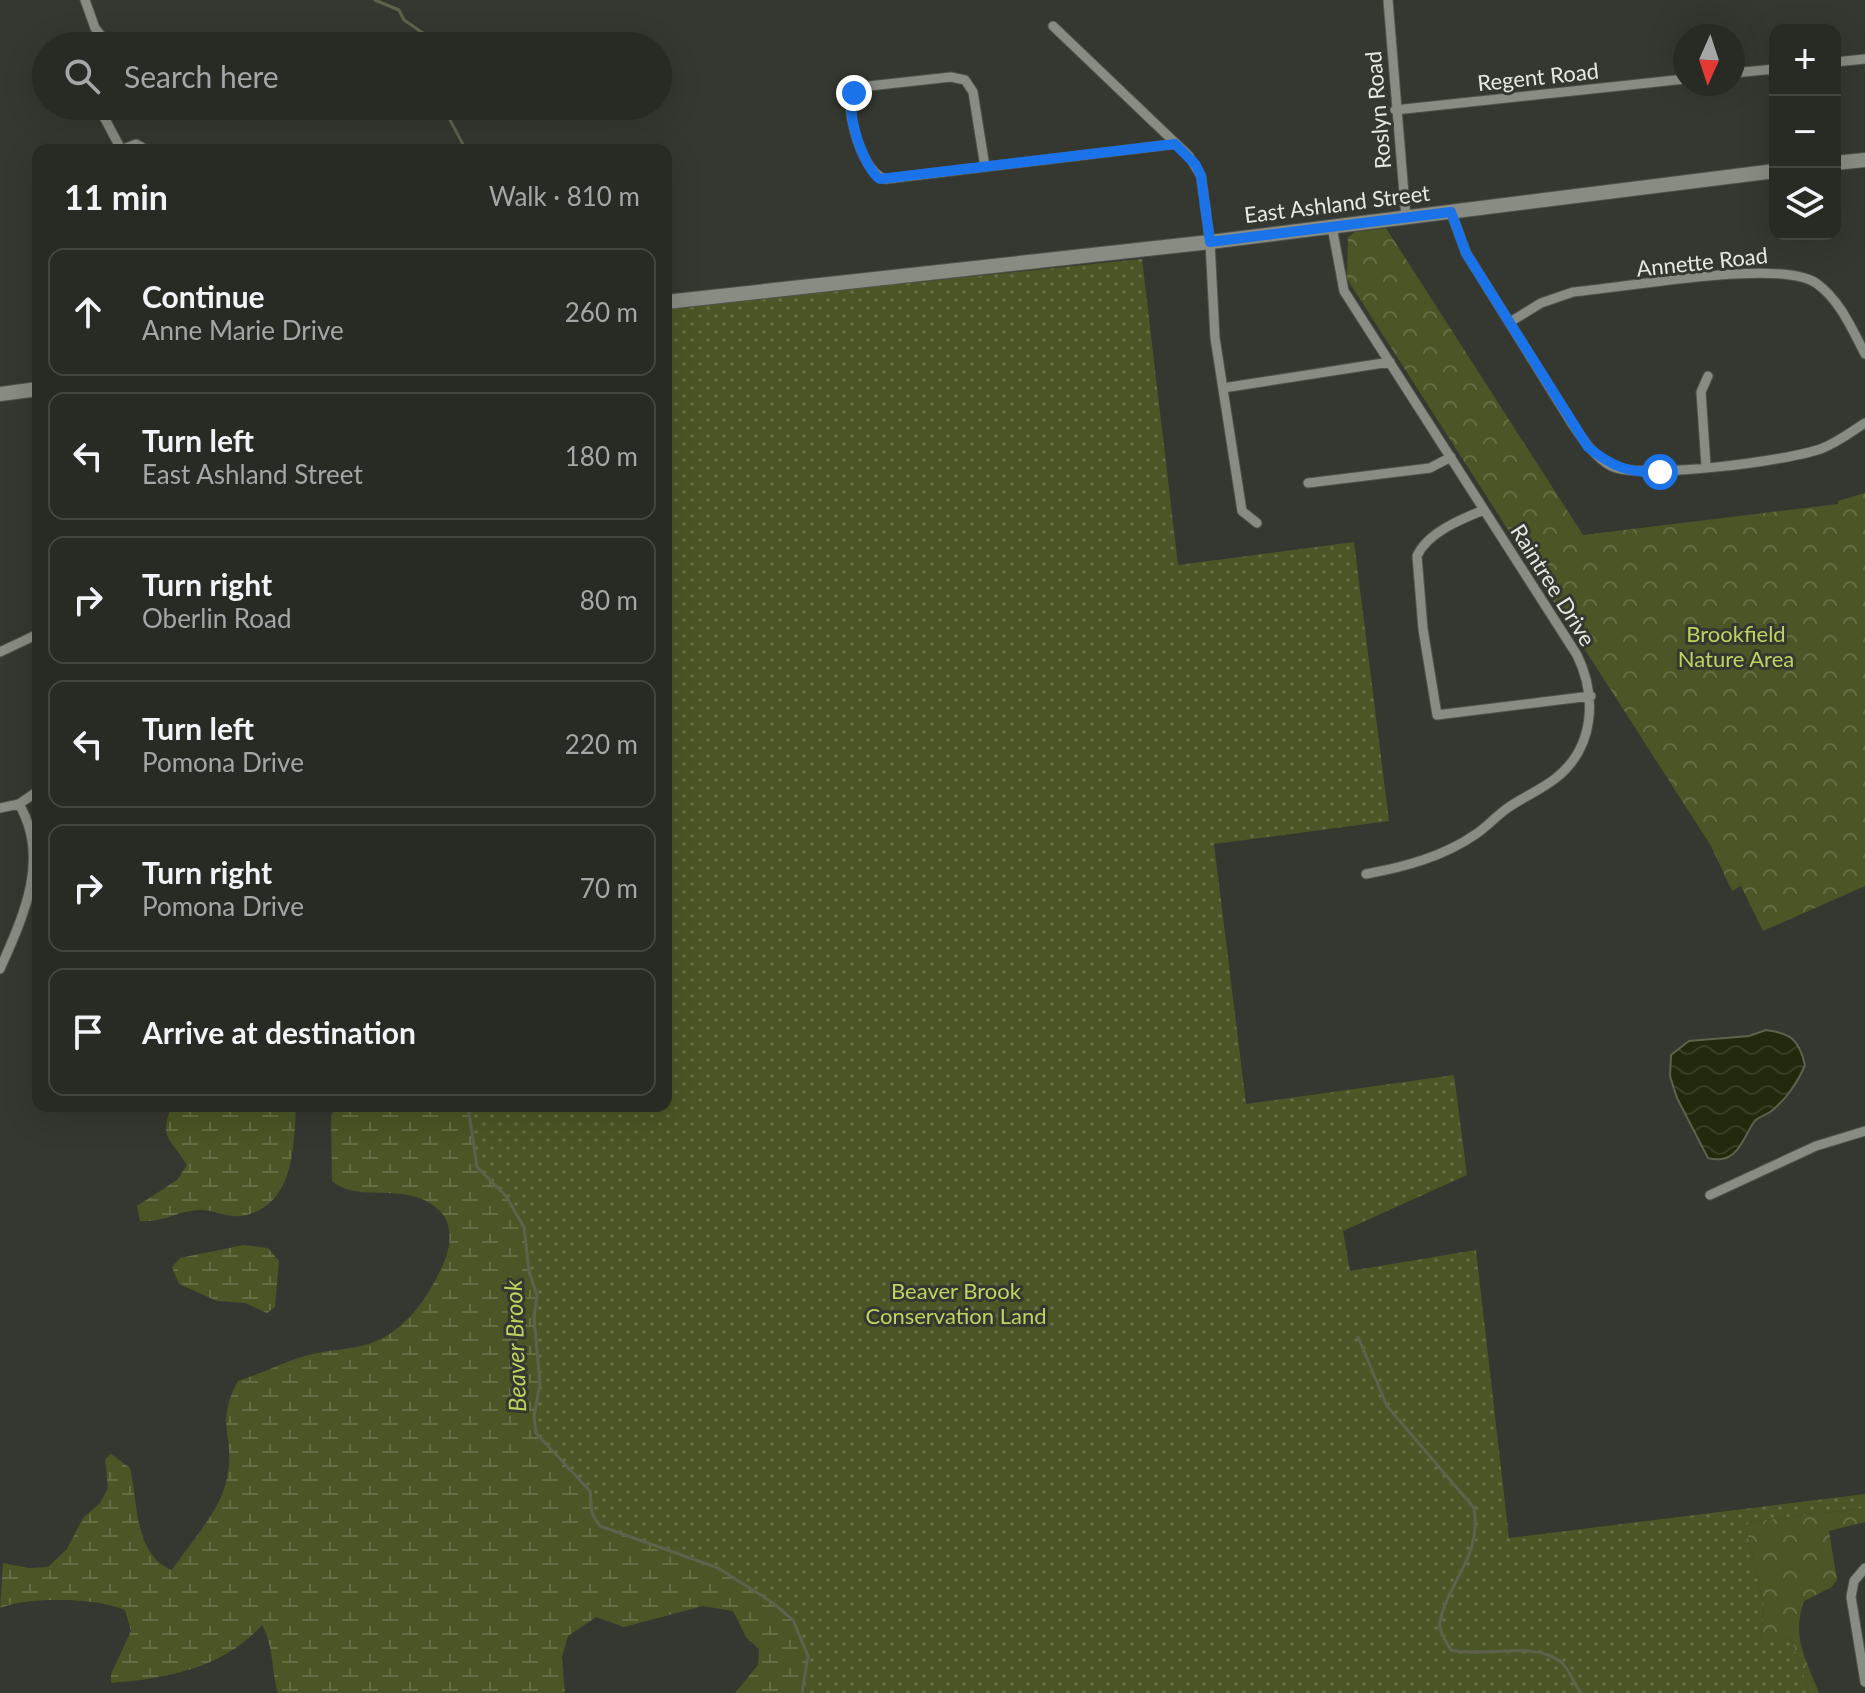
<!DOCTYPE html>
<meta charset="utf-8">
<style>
:root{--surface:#282a24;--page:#343631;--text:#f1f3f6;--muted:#a5a7a6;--line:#444641}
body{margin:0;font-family:Lato,sans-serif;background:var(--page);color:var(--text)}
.controls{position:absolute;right:24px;top:24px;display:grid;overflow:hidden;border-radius:16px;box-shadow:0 8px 32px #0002}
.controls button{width:72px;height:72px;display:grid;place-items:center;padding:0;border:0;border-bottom:2px solid var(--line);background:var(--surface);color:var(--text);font:40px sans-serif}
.compass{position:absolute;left:1673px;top:24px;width:72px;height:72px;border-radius:50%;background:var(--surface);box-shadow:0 8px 32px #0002;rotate:183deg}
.stop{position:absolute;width:24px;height:24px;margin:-18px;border:6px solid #1a73e8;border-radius:50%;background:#fff}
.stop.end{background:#1a73e8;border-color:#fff;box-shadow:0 2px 8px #0008}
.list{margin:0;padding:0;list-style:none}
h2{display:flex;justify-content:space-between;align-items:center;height:104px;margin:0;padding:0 32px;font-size:34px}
h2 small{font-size:26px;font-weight:400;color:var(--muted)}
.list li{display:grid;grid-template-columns:52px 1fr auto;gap:24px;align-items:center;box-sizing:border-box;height:128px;margin:0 16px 16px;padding:0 16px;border:2px solid var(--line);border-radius:16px}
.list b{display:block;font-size:30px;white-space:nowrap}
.list p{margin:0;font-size:26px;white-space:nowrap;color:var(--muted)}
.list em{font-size:26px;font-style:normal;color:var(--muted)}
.icon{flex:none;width:44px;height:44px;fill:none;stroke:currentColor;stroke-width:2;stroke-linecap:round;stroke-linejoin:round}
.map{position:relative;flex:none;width:1865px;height:1693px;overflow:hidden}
.search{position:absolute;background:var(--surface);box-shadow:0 8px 32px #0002;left:32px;top:32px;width:640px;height:88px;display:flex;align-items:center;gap:20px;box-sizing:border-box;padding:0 28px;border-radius:44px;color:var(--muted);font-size:30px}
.panel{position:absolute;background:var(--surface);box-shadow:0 8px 32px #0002;left:32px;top:144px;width:640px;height:968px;border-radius:16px}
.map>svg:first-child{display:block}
.forest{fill:url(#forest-crowns)}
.wetland{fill:url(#wetland-marsh)}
.park{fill:url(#park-dots)}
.water{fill:url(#water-waves);stroke:#5e624d;stroke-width:2}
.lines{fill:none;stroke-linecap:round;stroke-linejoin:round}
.stream{stroke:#5e624d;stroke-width:3}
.street-casing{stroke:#51534d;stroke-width:11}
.secondary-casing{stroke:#51534d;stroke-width:16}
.street{stroke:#898c82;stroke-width:9}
.secondary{stroke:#898c82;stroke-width:14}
.route{stroke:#1a73e8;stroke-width:10}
.labels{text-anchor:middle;stroke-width:6;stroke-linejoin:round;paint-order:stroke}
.street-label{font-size:22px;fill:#e6e8e2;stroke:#353830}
.park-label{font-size:22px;fill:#bbd65f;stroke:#353830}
.water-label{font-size:24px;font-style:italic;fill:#bad55f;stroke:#353830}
</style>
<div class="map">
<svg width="1865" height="1693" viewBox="0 0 1865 1693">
<defs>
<pattern id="forest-crowns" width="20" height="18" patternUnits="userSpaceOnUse" patternTransform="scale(2)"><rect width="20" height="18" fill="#4a5625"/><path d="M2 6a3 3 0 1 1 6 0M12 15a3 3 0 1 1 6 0" fill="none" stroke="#646e44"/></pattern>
<pattern id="wetland-marsh" width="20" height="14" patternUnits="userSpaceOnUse" patternTransform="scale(2)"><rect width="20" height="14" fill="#4a5625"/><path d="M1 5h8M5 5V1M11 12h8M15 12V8" fill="none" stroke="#646e44"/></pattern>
<pattern id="park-dots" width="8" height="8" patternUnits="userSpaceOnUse" patternTransform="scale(2)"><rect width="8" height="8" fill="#4a5625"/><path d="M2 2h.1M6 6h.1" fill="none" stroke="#646e44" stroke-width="1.8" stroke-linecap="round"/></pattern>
<pattern id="water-waves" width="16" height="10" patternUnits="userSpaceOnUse" patternTransform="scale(2)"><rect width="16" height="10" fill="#23290d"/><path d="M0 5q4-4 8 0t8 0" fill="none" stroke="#383e24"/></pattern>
</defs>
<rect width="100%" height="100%" fill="#353830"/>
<path class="forest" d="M 1386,228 L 1583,535 L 1838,504 L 1838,501 L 1865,493 L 1865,886 L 1763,931 L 1741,886 L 1732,891 L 1711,846 L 1347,279 L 1348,237 L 1355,232 Z
M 1865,1508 L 1865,1522 L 1829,1531 L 1837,1580 L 1832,1587 L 1804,1601 C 1791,1638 1806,1658 1819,1693 L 1810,1693 L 1791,1639 L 1761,1642 L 1764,1606 L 1746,1528 L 1749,1522 Z"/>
<path class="wetland" d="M 172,1106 L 296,1106 C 294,1147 294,1208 241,1216 C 227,1218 213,1209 199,1210 C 176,1211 164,1223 140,1221 L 137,1206 L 177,1180 L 187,1165 C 171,1138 158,1139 172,1106 Z
M 335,1106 L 666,1106 L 1020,1693 L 735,1693 L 758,1665 L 759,1649 L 746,1637 L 733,1611 L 703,1606 L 624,1627 L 596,1617 L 568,1636 L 562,1657 L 565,1693 L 278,1693 C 271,1670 274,1646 262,1625 C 224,1668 166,1679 111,1683 L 111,1674 L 131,1631 L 125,1610 C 99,1598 28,1596 0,1608 L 3,1563 L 29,1568 L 48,1567 L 67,1549 L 83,1518 L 100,1503 L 108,1488 L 105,1459 L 111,1454 L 130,1468 C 138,1502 134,1555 172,1570 C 192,1539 223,1510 228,1472 C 234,1433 215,1423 238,1381 C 260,1374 280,1364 301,1357 C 320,1351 342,1350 361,1346 C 402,1337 428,1299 444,1262 C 451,1247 453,1224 440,1211 C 408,1179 360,1205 332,1181 L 331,1117 Z
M 244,1245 L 268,1248 L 279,1261 L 275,1307 L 267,1313 L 245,1303 L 217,1301 L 179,1284 L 172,1267 L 180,1258 Z"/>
<path class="park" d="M 1142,259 L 1178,565 L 1354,542 L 1389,821 L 1214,844 L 1246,1104 L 1454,1075 L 1467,1175 L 1343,1231 L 1350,1271 L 1476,1250 L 1509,1538 L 1865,1494 L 1865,1508 L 1749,1522 L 1746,1528 L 1764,1606 L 1761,1641 L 1791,1639 L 1810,1693 L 802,1693 L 808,1656 L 793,1620 L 773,1603 L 718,1568 L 600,1526 L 592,1514 L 590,1491 L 536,1433 L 534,1417 L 540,1383 L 534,1318 L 537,1296 L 529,1271 L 524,1227 L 506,1196 L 477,1167 L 468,1106 L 666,1106 L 666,308 Z"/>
<path class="water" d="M 1766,1030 C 1791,1033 1799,1040 1805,1065 C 1798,1082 1785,1101 1770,1112 C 1766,1115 1757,1117 1754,1122 C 1743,1137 1738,1166 1708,1158 L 1677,1098 L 1670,1076 L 1671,1055 L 1689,1041 L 1749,1036 Z"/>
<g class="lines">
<path class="stream" d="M 375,0 L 399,10 L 404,20 L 442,46
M 449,106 L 449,118 L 466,150
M 468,1106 L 477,1167 L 506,1196 L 524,1227 L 529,1271 L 537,1296 L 534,1318 L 540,1383 L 534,1417 L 536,1433 L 590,1491 L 592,1514 L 600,1526 L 718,1568 L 773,1603 L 793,1620 L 808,1656 L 802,1693
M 1358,1337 L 1387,1406 L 1474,1508 C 1482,1557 1449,1580 1440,1621 C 1438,1631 1446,1642 1451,1650 C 1483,1658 1534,1640 1561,1662 C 1570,1670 1574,1684 1581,1693"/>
<g class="street-casing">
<path id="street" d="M 85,0 L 95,28 L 109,46
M 1388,0 L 1406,218
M 1053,26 L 1189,156 L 1201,176 L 1210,242 L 1215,338 L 1242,511 L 1257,523
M 1835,62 L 1865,59
M 1733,73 L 1775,69
M 98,106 L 121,149
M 1395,110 L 1685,79
M 121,150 L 136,144 L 147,150
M 985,167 L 973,92 L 965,80 L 951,77 L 869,86 L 851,97 C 847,118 864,175 886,179 L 1175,144
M 1451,212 L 1466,253 L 1573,425 C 1583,440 1595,457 1611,466 C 1639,480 1791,461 1823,448 C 1838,442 1851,432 1865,423
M 1332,227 L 1344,291 L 1577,655 C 1597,696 1595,747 1556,778 C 1542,789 1524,797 1509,807 C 1497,815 1488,826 1476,834 C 1443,857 1404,867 1366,874
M 1510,322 L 1541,303 L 1573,292 C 1624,288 1779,258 1816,283 C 1840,300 1852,329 1865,354
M 1223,388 L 1390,362
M 1706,466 L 1701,392 L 1708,376
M 1308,483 L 1430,468 L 1451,457
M 1484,510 C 1461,519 1427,533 1417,556 L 1423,629 L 1437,715 L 1591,696
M 0,652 L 38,634
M 0,808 L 19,804 L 38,791
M 0,969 C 23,917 51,859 19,804
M 1710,1195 L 1816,1146 L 1865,1131
M 1865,1568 L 1854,1581 L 1851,1597 L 1865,1682"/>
</g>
<g class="secondary-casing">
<path id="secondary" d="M 1835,163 L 1865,160
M 666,302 L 1210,242 L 1775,171
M 0,394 L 38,389"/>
</g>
<use href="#street" class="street"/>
<use href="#secondary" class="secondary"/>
</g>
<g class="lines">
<path class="route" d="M 854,93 C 844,110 864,169 880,179 L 1175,144 L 1196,165 L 1201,176 L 1210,242 L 1451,212 L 1466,253 L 1588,447 C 1612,467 1629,473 1660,472"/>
</g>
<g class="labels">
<g class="street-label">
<text transform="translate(1538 77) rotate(-6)" y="8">Regent Road</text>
<text transform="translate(1378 110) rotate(-95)" y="8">Roslyn Road</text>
<text transform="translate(1337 204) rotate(-7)" y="8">East Ashland Street</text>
<text transform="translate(1702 262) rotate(-6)" y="8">Annette Road</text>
<text transform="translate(1553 585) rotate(58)" y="8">Raintree Drive</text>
</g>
<g class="park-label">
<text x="1736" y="642">Brookfield<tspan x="1736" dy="25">Nature Area</tspan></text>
<text x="956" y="1299">Beaver Brook<tspan x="956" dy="25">Conservation Land</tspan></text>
</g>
<g class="water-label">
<text transform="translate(516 1346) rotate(-92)" y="8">Beaver Brook</text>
</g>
</g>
</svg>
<div class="controls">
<button>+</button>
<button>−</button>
<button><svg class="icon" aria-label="layers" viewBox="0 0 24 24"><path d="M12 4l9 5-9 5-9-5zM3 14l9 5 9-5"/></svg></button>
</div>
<svg class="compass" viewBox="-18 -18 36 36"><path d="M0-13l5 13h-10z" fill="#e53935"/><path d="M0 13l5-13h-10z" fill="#a5a7a6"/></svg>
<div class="stop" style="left:1660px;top:472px"></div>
<div class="stop end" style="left:854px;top:93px"></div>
<div class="search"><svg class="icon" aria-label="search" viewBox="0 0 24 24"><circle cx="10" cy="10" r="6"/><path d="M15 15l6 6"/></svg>Search here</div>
<section class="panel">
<h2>11 min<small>Walk · 810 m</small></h2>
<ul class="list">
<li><svg class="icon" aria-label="ahead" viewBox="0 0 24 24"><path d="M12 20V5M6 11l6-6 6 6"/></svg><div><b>Continue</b><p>Anne Marie Drive</p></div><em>260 m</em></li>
<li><svg class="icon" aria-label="left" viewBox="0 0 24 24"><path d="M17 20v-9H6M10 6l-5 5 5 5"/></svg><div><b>Turn left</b><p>East Ashland Street</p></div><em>180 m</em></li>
<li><svg class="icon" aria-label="right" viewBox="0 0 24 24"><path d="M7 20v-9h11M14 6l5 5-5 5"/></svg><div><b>Turn right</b><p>Oberlin Road</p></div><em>80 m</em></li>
<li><svg class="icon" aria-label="left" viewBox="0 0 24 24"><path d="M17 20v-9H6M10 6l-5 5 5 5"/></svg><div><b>Turn left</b><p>Pomona Drive</p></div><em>220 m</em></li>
<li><svg class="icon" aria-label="right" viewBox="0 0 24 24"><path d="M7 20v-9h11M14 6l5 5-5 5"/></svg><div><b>Turn right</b><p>Pomona Drive</p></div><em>70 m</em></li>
<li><svg class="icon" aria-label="arrive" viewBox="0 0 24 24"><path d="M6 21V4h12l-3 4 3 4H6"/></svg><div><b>Arrive at destination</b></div></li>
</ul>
</section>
</div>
